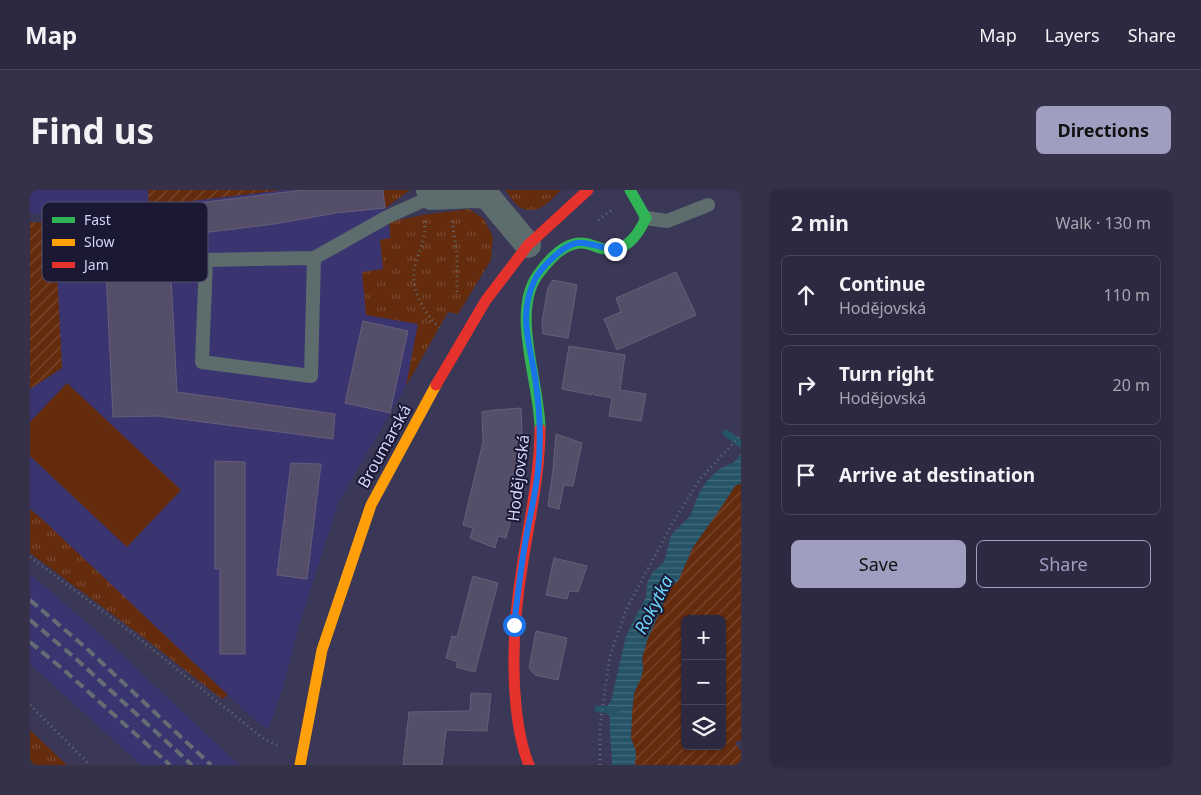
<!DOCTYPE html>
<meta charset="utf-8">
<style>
:root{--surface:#2c2941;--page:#343148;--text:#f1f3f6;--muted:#a6a6b1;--line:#48455a;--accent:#9f9ec1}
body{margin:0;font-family:"Noto Sans",sans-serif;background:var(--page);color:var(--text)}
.controls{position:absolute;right:15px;bottom:15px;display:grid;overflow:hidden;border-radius:8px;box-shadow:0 1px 4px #0004}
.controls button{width:45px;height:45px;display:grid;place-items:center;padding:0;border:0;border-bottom:1px solid var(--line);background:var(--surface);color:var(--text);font:25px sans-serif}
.stop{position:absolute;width:15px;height:15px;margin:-11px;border:4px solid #1a73e8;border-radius:50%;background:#fff}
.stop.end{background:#1a73e8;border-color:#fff;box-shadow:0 1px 5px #0008}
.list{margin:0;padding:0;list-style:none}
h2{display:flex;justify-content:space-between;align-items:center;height:65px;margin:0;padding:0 20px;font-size:21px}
h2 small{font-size:16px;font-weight:400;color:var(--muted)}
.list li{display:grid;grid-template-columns:32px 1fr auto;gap:15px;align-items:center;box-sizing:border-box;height:80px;margin:0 10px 10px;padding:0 10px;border:1px solid var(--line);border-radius:8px}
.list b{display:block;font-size:19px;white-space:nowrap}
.list p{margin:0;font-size:16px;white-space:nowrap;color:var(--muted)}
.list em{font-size:16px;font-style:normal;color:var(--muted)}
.actions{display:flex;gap:10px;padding:15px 20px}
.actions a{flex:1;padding:11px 0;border:1px solid var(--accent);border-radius:8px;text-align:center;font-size:18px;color:var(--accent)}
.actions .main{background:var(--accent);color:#111}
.icon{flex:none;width:28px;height:28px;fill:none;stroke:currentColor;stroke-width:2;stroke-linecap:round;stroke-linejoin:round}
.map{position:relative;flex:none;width:711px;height:575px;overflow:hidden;border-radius:8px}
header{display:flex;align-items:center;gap:30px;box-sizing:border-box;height:70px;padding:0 25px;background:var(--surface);border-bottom:1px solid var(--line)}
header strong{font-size:24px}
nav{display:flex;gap:28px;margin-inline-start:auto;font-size:18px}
.intro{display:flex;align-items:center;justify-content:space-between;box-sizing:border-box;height:120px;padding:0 30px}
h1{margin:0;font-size:35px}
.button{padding:12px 22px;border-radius:8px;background:var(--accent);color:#111;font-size:18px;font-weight:700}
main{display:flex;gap:30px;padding:0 30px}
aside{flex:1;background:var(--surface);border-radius:8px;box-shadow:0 1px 4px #0004}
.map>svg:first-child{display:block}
.built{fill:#3a3470}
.grass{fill:url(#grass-tufts)}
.garden{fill:url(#garden-furrows);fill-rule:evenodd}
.pitch{fill:#652b0d}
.water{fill:url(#water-rules)}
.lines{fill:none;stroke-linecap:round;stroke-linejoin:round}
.stream{stroke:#255468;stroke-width:7}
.building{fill:#554e68;stroke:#665f7a}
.path{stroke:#636c72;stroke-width:3;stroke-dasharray:1 4;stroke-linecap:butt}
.lane{stroke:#5d6d6e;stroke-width:14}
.street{stroke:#5d6d6e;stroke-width:26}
.fast{stroke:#30b455;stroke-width:11}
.slow{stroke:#ff9f0a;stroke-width:11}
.jam{stroke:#e5322d;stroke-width:11}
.rail{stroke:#646d73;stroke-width:4;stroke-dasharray:10 5;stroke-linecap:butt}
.route{stroke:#1a73e8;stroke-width:6}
.labels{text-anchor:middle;stroke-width:4;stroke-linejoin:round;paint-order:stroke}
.street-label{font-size:16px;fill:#d5d5fa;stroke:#1a1832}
.water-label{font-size:18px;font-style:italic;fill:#6ad5fc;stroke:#1a1832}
.key{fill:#1a1832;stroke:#52516e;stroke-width:1}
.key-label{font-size:14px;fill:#d5d5fa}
</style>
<header>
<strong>Map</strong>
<nav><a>Map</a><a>Layers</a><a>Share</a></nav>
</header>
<div class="intro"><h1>Find us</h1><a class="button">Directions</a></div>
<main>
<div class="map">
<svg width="711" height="575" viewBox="0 0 711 575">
<defs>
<pattern id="grass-tufts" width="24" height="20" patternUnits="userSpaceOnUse" patternTransform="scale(1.25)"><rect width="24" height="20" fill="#652b0d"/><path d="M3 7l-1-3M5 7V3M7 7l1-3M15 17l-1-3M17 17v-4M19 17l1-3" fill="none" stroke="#7a4931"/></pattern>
<pattern id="garden-furrows" width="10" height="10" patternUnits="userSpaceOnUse" patternTransform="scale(1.25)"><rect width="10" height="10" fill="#652b0d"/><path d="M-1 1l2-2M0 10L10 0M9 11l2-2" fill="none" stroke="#7a4931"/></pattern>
<pattern id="water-rules" width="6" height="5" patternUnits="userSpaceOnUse" patternTransform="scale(1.25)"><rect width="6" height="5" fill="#255468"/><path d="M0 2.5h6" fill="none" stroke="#446c7e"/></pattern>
</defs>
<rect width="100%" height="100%" fill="#3b3757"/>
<path class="built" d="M 0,0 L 118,0 L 119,16 L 253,0 L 353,0 L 360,48 L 350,50 L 353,79 L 336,125 L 388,134 L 376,196 L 308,313 L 269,436 L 253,497 L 238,540 L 218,524 L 0,319 L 0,199 L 32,178 L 24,23 L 0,24 Z
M 0,384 L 68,442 L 209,575 L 111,575 L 0,474 Z"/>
<path class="grass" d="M 353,0 L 380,0 L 355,18 Z
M 475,0 L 531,0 C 519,12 505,29 487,15 C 483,11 479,5 475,0 Z
M 439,19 L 454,29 L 463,47 L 461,70 L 428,124 L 418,122 L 376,196 L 388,134 L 336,125 L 332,82 L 353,79 L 350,50 L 360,48 L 360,32 L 392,25 Z
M 0,319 L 12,329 L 198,505 L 192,509 L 114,448 L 0,363 Z
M 0,540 L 37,575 L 0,575 Z"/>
<path class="garden" d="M 118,0 L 253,0 L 119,16 Z
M 0,32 L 15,33 L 16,47 L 13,47 L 14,63 L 26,62 L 32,178 L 0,199 Z
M 711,293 L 711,551 L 706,551 L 705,555 L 709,556 L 708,559 L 711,560 L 711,575 L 605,575 L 601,548 L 602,522 L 604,503 L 611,488 L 613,479 L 612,468 L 618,448 L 632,417 L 638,399 L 648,391 L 663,357 L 688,322 L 705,296 ZM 655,429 L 692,429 L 692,556 L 655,556 Z"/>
<path class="pitch" d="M 37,193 L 151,300 L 97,357 L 0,266 L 0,232 Z"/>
<path class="water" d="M 711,264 L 711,293 L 705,296 L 688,322 L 663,357 L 648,391 L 638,399 L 632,417 L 618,448 L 612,468 L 613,479 L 611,488 L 604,503 L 602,522 L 601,548 L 606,562 L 605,575 L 582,575 C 582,558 579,543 580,527 L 577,524 L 577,517 L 581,511 L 596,446 L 616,407 L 617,393 L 623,382 L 634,372 L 641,345 L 660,326 L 669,303 L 676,292 L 689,279 L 703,273 Z"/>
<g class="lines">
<path class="stream" d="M 696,243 L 711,254
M 568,519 L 585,520"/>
</g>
<path class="building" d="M 273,0 L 353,0 L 355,18 L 306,23 L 244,34 L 139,47 L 147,202 L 305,224 L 303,249 L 128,226 L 83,227 L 73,18 L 119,16 L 119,19 Z
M 646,82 L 666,125 L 587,160 L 574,129 L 591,122 L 586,108 Z
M 523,90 L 547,95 L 538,148 L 513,144 L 512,131 L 518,98 Z
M 333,131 L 378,141 L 360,223 L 315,213 Z
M 539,156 L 595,165 L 590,200 L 616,204 L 611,231 L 579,226 L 582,208 L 565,205 L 562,202 L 562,205 L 532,199 Z
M 491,218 L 493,265 L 487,308 L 476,348 L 468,346 L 465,358 L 440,348 L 443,338 L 433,335 L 453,252 L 452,222 L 465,220 Z
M 526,244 L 552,253 L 543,296 L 534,295 L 529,319 L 518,316 L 523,280 Z
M 185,271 L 215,272 L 215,464 L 190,464 L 190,379 L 185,379 Z
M 261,273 L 291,274 L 277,389 L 247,385 Z
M 524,368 L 557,376 L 548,402 L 539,401 L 537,409 L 516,405 Z
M 443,386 L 468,393 L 445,482 L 426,477 L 428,472 L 416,468 L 422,446 L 427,447 Z
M 506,441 L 537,448 L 528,490 L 505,485 L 499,478 Z
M 441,503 L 461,504 L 457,541 L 416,540 L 412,575 L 373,575 L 379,522 L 440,521 Z"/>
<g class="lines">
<path class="path" d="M 568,30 L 583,19
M 395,31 C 395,36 395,41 394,46 C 392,58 386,68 384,80 C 382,103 394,122 409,138
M 422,31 L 427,66 L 427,105
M 0,367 L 102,443 L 234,549 L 248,556
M 0,515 L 60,575
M 570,575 L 570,536 L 580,466 L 596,420 L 642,334 L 670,289 L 711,245"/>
<path class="lane" d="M 616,28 L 637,31 L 678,15
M 284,68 L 176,70 L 172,172 L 281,186 L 284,68 L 357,27 L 401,7"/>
<path class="street" d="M 399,0 L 401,7 L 444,5 L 457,6 L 498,55"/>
<path class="fast" d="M 510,239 C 510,194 481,124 507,86 C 515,74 530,57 544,54 C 553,51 562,55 570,58 C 594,65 607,47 616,28 L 600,0"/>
<path class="slow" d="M 270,575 L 292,460 L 341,315 L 406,195"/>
<path class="jam" d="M 406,195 L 456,110 L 498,55 L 558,0
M 499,575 C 491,556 488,536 486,516 C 481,467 485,419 493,371 C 500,327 510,283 510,239"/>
<path class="rail" d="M 0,410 L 55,457 L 181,575
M 0,430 L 44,467 L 162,575
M 0,452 L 34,480 L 140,575"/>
</g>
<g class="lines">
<path class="route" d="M 484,435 C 487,410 490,385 494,360 C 498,334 505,307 508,281 C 511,252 510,222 506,194 C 501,156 487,127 505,89 C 512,77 533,55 547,53 C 556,51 574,59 585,59"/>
</g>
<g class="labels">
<g class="street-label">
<text transform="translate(354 256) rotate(-61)" y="6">Broumarská</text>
<text transform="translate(488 288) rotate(-83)" y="6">Hodějovská</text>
</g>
<g class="water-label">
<text transform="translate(624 415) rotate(-63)" y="6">Rokytka</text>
</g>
</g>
<rect x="12" y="12" width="166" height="80" rx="8" class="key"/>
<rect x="22" y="27" width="23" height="6" fill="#30b455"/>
<rect x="22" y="49" width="23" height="7" fill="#ff9f0a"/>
<rect x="22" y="72" width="23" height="6" fill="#e5322d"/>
<g class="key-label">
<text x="54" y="35">Fast</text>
<text x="54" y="57">Slow</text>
<text x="54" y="80">Jam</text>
</g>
</svg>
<div class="controls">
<button>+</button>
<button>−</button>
<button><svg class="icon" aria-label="layers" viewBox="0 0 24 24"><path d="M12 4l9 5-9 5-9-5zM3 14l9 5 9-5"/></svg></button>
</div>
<div class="stop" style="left:484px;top:435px"></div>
<div class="stop end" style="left:585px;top:59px"></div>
</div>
<aside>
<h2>2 min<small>Walk · 130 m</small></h2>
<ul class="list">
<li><svg class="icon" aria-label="ahead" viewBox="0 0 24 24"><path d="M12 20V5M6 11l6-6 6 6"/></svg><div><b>Continue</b><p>Hodějovská</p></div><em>110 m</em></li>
<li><svg class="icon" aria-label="right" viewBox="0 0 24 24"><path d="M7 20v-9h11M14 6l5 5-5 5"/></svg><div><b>Turn right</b><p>Hodějovská</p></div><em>20 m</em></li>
<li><svg class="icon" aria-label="arrive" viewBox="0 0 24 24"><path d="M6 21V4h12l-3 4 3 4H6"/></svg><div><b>Arrive at destination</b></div></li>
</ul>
<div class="actions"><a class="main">Save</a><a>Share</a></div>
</aside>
</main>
